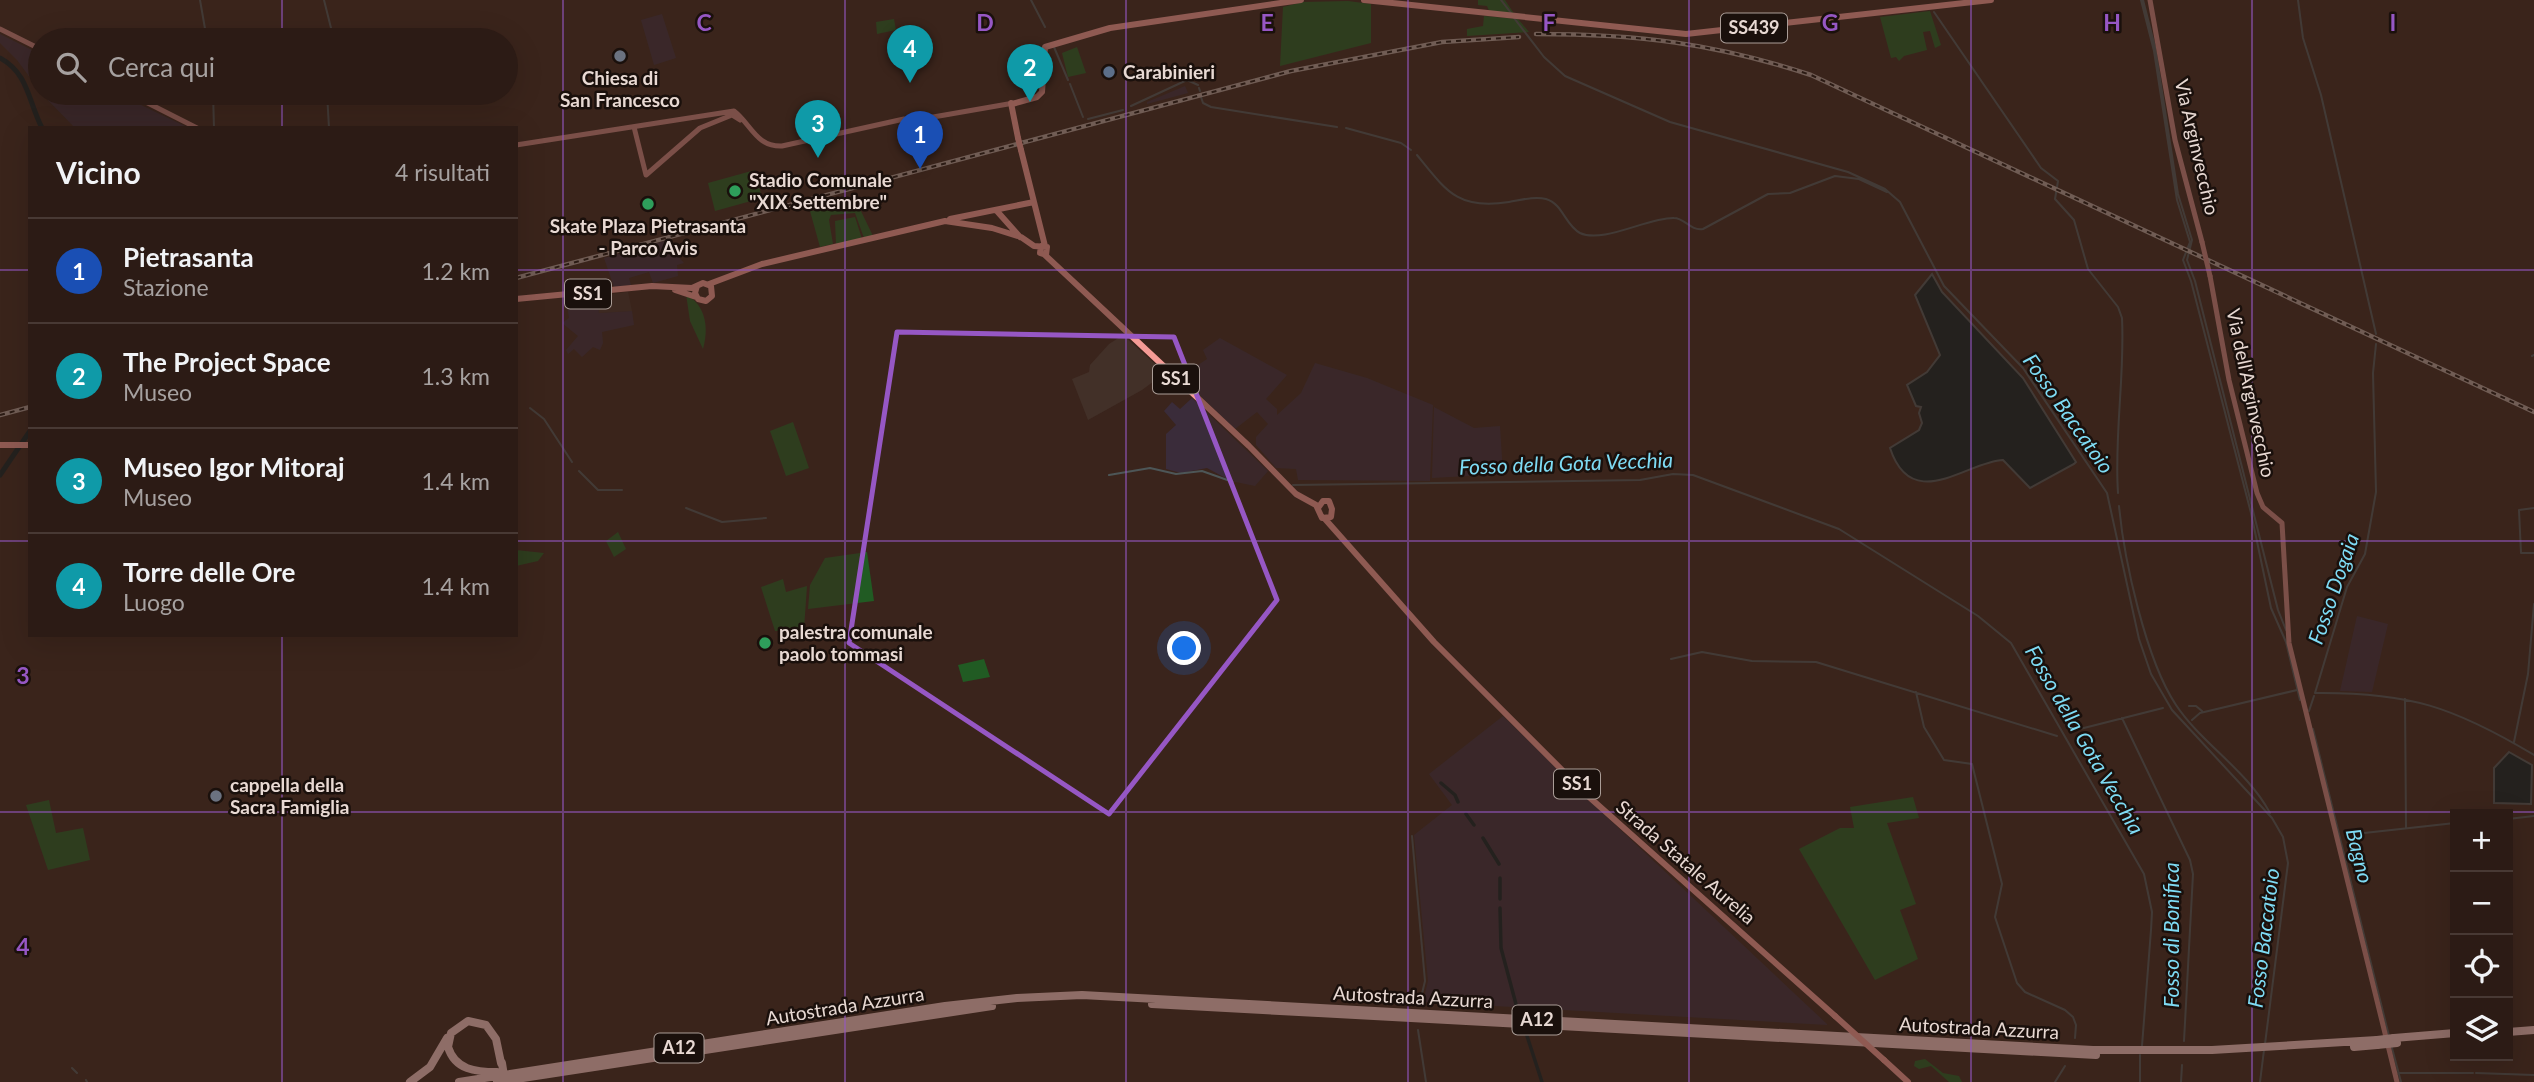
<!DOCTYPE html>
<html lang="it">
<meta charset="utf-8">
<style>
:root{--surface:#2c1b15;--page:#382822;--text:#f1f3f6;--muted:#a6a1a0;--line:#483934;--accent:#56cec4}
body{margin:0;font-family:Lato,sans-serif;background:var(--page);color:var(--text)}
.controls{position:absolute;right:21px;bottom:21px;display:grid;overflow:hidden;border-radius:0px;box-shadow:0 7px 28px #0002}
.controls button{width:63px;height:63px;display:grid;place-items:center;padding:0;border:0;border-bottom:2px solid var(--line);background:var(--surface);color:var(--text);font:35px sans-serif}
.you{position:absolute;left:1185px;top:649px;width:24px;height:24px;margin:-18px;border:5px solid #fff;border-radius:50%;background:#1a73e8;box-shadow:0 0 0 10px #1a73e833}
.badge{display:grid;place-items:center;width:46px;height:46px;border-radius:50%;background:var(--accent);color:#fff;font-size:23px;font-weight:700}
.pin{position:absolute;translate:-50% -58px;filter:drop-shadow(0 2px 4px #0008)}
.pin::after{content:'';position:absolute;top:37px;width:24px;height:21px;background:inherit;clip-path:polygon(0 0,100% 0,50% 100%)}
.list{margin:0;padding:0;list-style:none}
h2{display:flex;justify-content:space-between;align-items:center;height:91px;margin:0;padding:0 28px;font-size:30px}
h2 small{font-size:23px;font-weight:400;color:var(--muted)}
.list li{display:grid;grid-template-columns:46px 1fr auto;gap:21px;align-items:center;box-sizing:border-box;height:105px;padding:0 28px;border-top:2px solid var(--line)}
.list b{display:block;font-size:26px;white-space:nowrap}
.list p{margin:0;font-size:23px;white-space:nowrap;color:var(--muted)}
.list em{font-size:23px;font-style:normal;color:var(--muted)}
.icon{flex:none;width:38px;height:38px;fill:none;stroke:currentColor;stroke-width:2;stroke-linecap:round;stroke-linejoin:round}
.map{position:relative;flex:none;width:2534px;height:1082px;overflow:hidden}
.search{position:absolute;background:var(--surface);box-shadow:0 7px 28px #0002;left:28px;top:28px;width:490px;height:77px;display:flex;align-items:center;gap:18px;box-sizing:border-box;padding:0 24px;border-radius:38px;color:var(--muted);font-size:26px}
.panel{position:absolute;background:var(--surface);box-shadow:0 7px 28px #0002;left:28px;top:126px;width:490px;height:511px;border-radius:0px}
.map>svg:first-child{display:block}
.commercial{fill:#423028}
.industrial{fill:#3a2c3a}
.green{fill:#215b23}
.water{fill:#0b1e22;stroke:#4d5657;stroke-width:2}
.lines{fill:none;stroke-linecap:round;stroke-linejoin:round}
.stream{stroke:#4d5657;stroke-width:2}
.canal{stroke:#0b1e22;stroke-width:3.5}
.river{stroke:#0b1e22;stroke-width:5}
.secondary{stroke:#c9837f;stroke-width:5}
.primary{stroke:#f59b96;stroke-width:6}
.highway{stroke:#f3c6c3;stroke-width:8}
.rail-casing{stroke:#b2a19a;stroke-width:4.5}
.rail{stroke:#1a100c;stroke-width:2;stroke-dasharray:5;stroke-linecap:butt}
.secondary-bridge{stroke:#c9837f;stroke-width:5}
.primary-bridge{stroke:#f59b96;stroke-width:6}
.highway-bridge{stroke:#f3c6c3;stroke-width:8}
.marked{fill:none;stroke:#9657c4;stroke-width:5;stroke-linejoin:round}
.grid{fill:none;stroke:#9657c4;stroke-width:2;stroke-opacity:0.55}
.worship-dot{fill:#6b7280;stroke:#1a100c;stroke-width:2.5}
.service-dot{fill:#5c6f8a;stroke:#1a100c;stroke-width:2.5}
.leisure-dot{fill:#2e9e5b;stroke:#1a100c;stroke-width:2.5}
.labels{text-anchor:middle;stroke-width:5;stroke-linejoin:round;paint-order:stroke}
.shield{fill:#1a100c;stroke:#aa9d97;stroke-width:2}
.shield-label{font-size:18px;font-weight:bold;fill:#e8d9d3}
.poi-label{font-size:19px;font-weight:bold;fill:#e8d9d3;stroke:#1a100c;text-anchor:start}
.street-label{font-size:19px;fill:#e8d9d3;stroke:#1a100c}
.water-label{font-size:21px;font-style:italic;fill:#7edbf4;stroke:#1a100c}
.grid-label{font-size:23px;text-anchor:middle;font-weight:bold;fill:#9657c4;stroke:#1a100c;stroke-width:5;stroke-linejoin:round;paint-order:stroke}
</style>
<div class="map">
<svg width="2534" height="1082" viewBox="0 0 2534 1082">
<rect width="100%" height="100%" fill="#3a241c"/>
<path class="commercial" d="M 628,292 L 632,311 L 599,313 L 597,296 Z
M 1123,335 L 1165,373 L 1142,390 L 1088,420 L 1072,379 L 1089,372 L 1090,365 L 1109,344 Z"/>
<path class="industrial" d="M 662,14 L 676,58 L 654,65 L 641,20 Z
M 0,34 L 40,54 L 40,91 L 17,60 L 0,43 Z
M 1185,86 L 1188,93 L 1147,104 L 1147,102 Z
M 41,93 L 116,93 L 189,128 L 75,128 Z
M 664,241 L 684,263 L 677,265 L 678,276 L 653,283 L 649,272 L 629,278 L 631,285 L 614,287 L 604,258 Z
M 597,296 L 599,313 L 632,311 L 634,325 L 602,332 L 603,343 L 600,350 L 593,347 L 582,357 L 574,349 L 568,354 L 566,350 L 578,336 L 562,323 L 569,318 L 566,298 Z
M 1220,338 L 1287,375 L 1266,399 L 1277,409 L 1277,415 L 1301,393 L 1315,363 L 1367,378 L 1433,405 L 1430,481 L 1298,480 L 1296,469 L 1276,468 L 1256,445 L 1256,437 L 1268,424 L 1257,412 L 1235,429 L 1187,383 L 1191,377 L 1186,373 L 1207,359 L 1203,350 Z
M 1192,398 L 1268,471 L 1255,486 L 1231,481 L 1207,468 L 1181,473 L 1166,469 L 1166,434 L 1176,425 L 1164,411 L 1172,402 L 1180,409 Z
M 1434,407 L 1474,428 L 1500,426 L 1503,474 L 1432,478 Z
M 2357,616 L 2388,624 L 2372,692 L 2340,691 Z
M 1503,716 L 1592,803 L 1828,1025 L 1423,1002 L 1428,981 L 1414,835 L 1452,805 L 1429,774 Z"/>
<path class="green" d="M 1478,0 L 1505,0 L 1515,15 L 1490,13 L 1487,6 L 1478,5 Z
M 1348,1 L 1371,4 L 1371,43 L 1280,66 L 1283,7 L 1303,2 Z
M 1930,11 L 1941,45 L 1935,48 L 1930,31 L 1923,32 L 1927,50 L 1904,56 L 1899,61 L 1896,57 L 1891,58 L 1880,17 Z
M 1484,16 L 1518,19 L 1529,32 L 1467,36 L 1467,29 L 1483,26 Z
M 894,19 L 896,30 L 877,34 L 876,22 Z
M 1077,47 L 1086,73 L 1068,77 L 1062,53 Z
M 755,170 L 762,198 L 715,211 L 708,183 Z
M 831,204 L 859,207 L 873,236 L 864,238 L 855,213 L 831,215 L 829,220 L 833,244 L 820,247 L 810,211 L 823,210 L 822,206 Z
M 855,217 L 862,239 L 836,244 L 835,221 Z
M 686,294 C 706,306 709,327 703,349 L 690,321 Z
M 793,422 L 809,468 L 786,476 L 770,431 Z
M 618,532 L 626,549 L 614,557 L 606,541 Z
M 516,550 L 544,553 L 538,561 L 516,566 Z
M 867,552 L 874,601 L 808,609 L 810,585 L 825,558 Z
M 783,579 L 786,592 L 807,586 L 804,629 L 775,631 L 761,587 Z
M 984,659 L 990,677 L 963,682 L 958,665 Z
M 1913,797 L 1919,818 L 1887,823 L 1916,904 L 1900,910 L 1918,959 L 1875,980 L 1799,849 L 1840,828 L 1854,828 L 1850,807 Z
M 49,800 L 56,833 L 83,828 L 90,860 L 48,870 L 26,805 Z
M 1925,1059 L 1943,1073 L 1959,1076 L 1962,1082 L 1949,1082 L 1931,1066 L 1919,1069 L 1914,1066 L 1915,1061 Z"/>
<path class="water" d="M 1932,274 L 1942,292 L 2023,378 L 2076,462 L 2074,464 L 2030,488 L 2003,460 C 1968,461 1912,515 1890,448 L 1919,430 L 1922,423 L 1919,413 L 1921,407 L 1916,406 L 1907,385 L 1927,372 L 1940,355 L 1915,295 Z
M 2509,752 L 2532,765 L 2531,804 L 2494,803 L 2494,768 Z"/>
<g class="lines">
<path class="stream" d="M 200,0 L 207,40
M 324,0 L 334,40
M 1031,0 L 1045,27
M 1501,0 L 1511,13
M 2141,0 L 2154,51 L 2177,200 L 2190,242 L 2183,260 L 2191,281 L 2251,513 L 2271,608 L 2286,642 L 2300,700
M 2143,0 L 2155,47 L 2178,194 L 2192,240 L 2187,260 L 2195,281 L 2278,610 L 2286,630
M 2298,0 L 2303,38 L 2321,95 L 2376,334
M 1934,12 L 2041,168 L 2058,181 L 2055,199 L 2074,220 L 2088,269 L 2118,307 L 2122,318 C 2125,377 2114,434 2118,493
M 1514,18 L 1544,57 L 1565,76 L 1670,122 L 1848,172 L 1885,189 L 1900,202 L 1944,286 L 2023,368 L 2107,493 L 2139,639 L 2151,674 L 2172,710 L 2272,818 L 2283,837 L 2288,863 L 2265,1044
M 1054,47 L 1068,80
M 1070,84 L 1083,117
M 1199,88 L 1200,91
M 213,93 L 214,128
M 327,93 L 329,128
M 1201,97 L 1203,103 L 1211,107 L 1337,127
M 1131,106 L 1187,80 L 1198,85
M 1088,119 L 1123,110
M 1346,128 L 1401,143 L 1411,150
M 1417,155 C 1447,192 1458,210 1509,202 C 1521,200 1534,196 1546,199 C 1563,204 1565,225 1580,233 C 1603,244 1649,217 1674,218 C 1685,218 1690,231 1703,229 L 1768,194 L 1790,193 L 1835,176 L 1859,179 L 1887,192
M 2376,344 L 2373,373 L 2376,492 L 2365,554 L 2347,587 L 2315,693 C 2409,692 2454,707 2534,755
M 2532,356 L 2534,355
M 530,408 L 544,419 L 572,462
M 579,471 L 598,490 L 622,490
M 1109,475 L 1150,468 L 1176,474 L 1202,471 L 1233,482
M 1293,485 L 1640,480 L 1673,474 L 1693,475 L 1839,529 L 1978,616 L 2011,643 L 2144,874 L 2152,912 L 2151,930 L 2142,1046
M 2119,506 C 2124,560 2146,660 2176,705 C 2202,744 2247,770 2270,813
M 686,508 L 722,522 L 766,518
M 2534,508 L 2519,510 L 2521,553 L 2534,553
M 1671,659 L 1702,652 L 1752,661 L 1816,662 L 2057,736
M 1916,692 L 1924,727 L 1944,760 L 1972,764 L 2002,884 L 1995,917 L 2017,983 L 2025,992 L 2065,1010 L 2073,1017 L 2076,1025 L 2075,1038
M 2405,699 L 2406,827
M 2189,706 L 2196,706 L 2202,711
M 2309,711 L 2314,696
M 2122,718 L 2190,860 L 2193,874 L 2184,1041
M 2192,720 L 2200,713 L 2297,690
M 2313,729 L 2389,1036
M 2072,731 L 2163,708
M 2514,742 L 2528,674 L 2534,604
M 2508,819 L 2534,816
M 2355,834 L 2455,823
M 1412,836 L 1425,981 L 1420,1002
M 1418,1030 L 1426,1082
M 2392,1048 L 2401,1082
M 72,1068 L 77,1073
M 2398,1073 L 2473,1073
M 2476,1073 L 2534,1075
M 86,1080 L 87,1082
M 2055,1082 L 2065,1066
M 2140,1082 L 2140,1055
M 2181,1082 L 2182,1065
M 2260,1082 L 2264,1050"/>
<path class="canal" d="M 1441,783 L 1455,795 L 1458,802
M 1466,814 L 1474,825
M 1483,838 L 1499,864
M 1500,878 L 1500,899
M 1500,908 L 1501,948 L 1517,1008
M 1525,1029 L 1526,1033
M 1527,1036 L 1542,1082"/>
<path class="river" d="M 0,58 C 29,74 28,101 42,128
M 0,475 L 30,431"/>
<path class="secondary" d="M 2150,0 L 2175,140 L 2202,242
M 0,29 L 40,49
M 128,93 L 197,128
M 634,127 L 646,175 L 700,128 L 732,115 L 740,120
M 516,145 L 734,111 C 751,124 756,147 782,146 L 904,119 L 916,120 L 1008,104
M 2210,276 L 2229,380 L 2257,493 L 2263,507 L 2282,523 L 2289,643 L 2397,1082"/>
<path class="primary" d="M 1364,0 L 1686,34 L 1991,0
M 1011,103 L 1018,138
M 1012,104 L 1037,97 L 1042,92 L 1045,47 L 1110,28 L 1301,0
M 1021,150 L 1045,246
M 996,210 L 1020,237
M 950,219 L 1034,202
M 1045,255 L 1249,446 L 1296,494 L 1316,505 L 1322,518 L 1331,517 L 1332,509 L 1329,501 L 1323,501 L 1318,508
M 709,284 L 762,264 L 945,221 L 992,228 L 1021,237 L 1034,246 L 1047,247 L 1046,255 L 1040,253 L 1041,246
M 675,290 L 696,297
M 516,299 L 652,286 L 692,288 L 703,283 L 711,286 L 712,296 L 706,301 L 698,299 L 695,293 L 697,286
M 0,445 L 30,445
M 1325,519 L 1434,642 L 1588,796 L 1835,1016
M 1884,1060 L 1908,1082"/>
<path class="highway" d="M 1152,1004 L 2096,1055
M 2508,1032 L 2534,1030
M 2394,1038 L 2455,1033
M 2354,1047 L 2377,1045
M 497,1072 C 476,1072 455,1070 448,1047 L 451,1033 L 468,1021 L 486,1025 L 496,1039 L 501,1063
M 410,1082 L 430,1067 L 447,1038
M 459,1082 L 945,1006 L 1017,998 L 1082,995 L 2093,1050 L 2212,1050 L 2377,1040
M 497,1082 L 992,1006"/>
<g class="rail-casing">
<path id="rail" d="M 1536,34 C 1638,34 1713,43 1811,75 L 2534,412
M 516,278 L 1291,71 L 1442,42 L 1519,37
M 0,415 L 30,407"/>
</g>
<use href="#rail" class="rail"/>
<path class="secondary-bridge" d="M 2202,242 L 2210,276"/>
<path class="primary-bridge" d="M 1018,138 L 1021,150
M 1835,1016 L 1884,1060"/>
<path class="highway-bridge" d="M 2377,1040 L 2394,1038
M 2377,1045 L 2397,1043
M 502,1063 L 505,1082"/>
</g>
<path d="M0 0H2534V1082H0ZM 897,332 L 1174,337 L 1277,600 L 1109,814 L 849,643 Z" fill="#3a241c" fill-opacity=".55" fill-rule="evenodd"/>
<path class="marked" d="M 897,332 L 1174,337 L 1277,600 L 1109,814 L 849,643 Z"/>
<path class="grid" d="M 282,0 L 282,40M 563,0 L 563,1082M 845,0 L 845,1082M 1126,0 L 1126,1082M 1408,0 L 1408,1082M 1689,0 L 1689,1082M 1971,0 L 1971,1082M 2252,0 L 2252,1082M 282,93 L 282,128M 0,270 L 30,270M 516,270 L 2534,270M 0,541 L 30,541M 516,541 L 2534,541M 282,635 L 282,1082M 0,812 L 2534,812"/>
<g class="worship-dot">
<circle cx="620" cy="56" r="7"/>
<circle cx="216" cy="796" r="7"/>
</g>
<circle class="service-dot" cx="1109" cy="72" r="7"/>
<g class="leisure-dot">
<circle cx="735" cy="191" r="7"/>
<circle cx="648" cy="204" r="7"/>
<circle cx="765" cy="643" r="7"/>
</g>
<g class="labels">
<g class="shield">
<rect x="1721" y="13.5" width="66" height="29" rx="5"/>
<rect x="565" y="279.5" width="46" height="29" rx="5"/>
<rect x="1153" y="364.5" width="46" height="29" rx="5"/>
<rect x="1554" y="769.5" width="46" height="29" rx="5"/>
<rect x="1512.5" y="1005.5" width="49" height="29" rx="5"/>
<rect x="654.5" y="1033.5" width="49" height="29" rx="5"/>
</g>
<g class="shield-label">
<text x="1754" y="34">SS439</text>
<text x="588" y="300">SS1</text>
<text x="1176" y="385">SS1</text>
<text x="1577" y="790">SS1</text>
<text x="1537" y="1026">A12</text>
<text x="679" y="1054">A12</text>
</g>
<g class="poi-label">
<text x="1123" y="79">Carabinieri</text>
<text x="620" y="85" text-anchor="middle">Chiesa di<tspan x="620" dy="22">San Francesco</tspan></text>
<text x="749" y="187">Stadio Comunale<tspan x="749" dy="22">"XIX Settembre"</tspan></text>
<text x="648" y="233" text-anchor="middle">Skate Plaza Pietrasanta<tspan x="648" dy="22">- Parco Avis</tspan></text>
<text x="779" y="639">palestra comunale<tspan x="779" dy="22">paolo tommasi</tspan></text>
<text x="230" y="792">cappella della<tspan x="230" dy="22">Sacra Famiglia</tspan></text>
</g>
<g class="street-label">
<text transform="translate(2197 147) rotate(77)" y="7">Via Arginvecchio</text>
<text transform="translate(2251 393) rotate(78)" y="7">Via dell'Arginvecchio</text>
<text transform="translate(1686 862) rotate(41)" y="7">Strada Statale Aurelia</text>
<text transform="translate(1413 997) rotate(3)" y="7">Autostrada Azzurra</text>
<text transform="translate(845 1006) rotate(-9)" y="7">Autostrada Azzurra</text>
<text transform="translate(1979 1028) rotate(3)" y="7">Autostrada Azzurra</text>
</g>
<g class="water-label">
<text transform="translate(2068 414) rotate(55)" y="7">Fosso Baccatoio</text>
<text transform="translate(1566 464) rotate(-2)" y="7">Fosso della Gota Vecchia</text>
<text transform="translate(2334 589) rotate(-71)" y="7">Fosso Dogaia</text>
<text transform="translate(2084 740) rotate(60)" y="7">Fosso della Gota Vecchia</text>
<text transform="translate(2359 856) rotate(76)" y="7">Bagno</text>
<text transform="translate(2172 935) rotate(-90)" y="7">Fosso di Bonifica</text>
<text transform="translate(2264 938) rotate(-83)" y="7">Fosso Baccatoio</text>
</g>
</g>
<g class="grid-label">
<text x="704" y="31">C</text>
<text x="985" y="31">D</text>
<text x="1267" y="31">E</text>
<text x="1549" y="31">F</text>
<text x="1830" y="31">G</text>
<text x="2112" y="31">H</text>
<text x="2393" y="31">I</text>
<text x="23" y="684">3</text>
<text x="23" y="955">4</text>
</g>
</svg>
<div class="controls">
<button>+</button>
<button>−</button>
<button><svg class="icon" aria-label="locate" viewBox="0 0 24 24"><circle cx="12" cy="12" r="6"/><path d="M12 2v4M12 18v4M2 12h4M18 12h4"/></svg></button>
<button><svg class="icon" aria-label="layers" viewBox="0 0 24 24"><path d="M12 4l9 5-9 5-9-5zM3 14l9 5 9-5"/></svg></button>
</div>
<div class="you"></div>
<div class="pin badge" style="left:920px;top:169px;background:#1a4fb4">1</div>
<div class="pin badge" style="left:1030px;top:102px;background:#0f9aa8">2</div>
<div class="pin badge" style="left:818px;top:158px;background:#0f9aa8">3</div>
<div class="pin badge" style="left:910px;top:83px;background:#0f9aa8">4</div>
<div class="search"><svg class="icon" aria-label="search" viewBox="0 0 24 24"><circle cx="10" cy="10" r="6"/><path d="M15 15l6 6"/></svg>Cerca qui</div>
<section class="panel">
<h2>Vicino<small>4 risultati</small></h2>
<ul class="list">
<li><span class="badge" style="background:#1a4fb4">1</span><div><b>Pietrasanta</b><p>Stazione</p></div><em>1.2 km</em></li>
<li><span class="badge" style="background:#0f9aa8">2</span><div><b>The Project Space</b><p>Museo</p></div><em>1.3 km</em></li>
<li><span class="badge" style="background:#0f9aa8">3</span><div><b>Museo Igor Mitoraj</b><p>Museo</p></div><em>1.4 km</em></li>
<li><span class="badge" style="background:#0f9aa8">4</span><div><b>Torre delle Ore</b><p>Luogo</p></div><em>1.4 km</em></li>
</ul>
</section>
</div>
